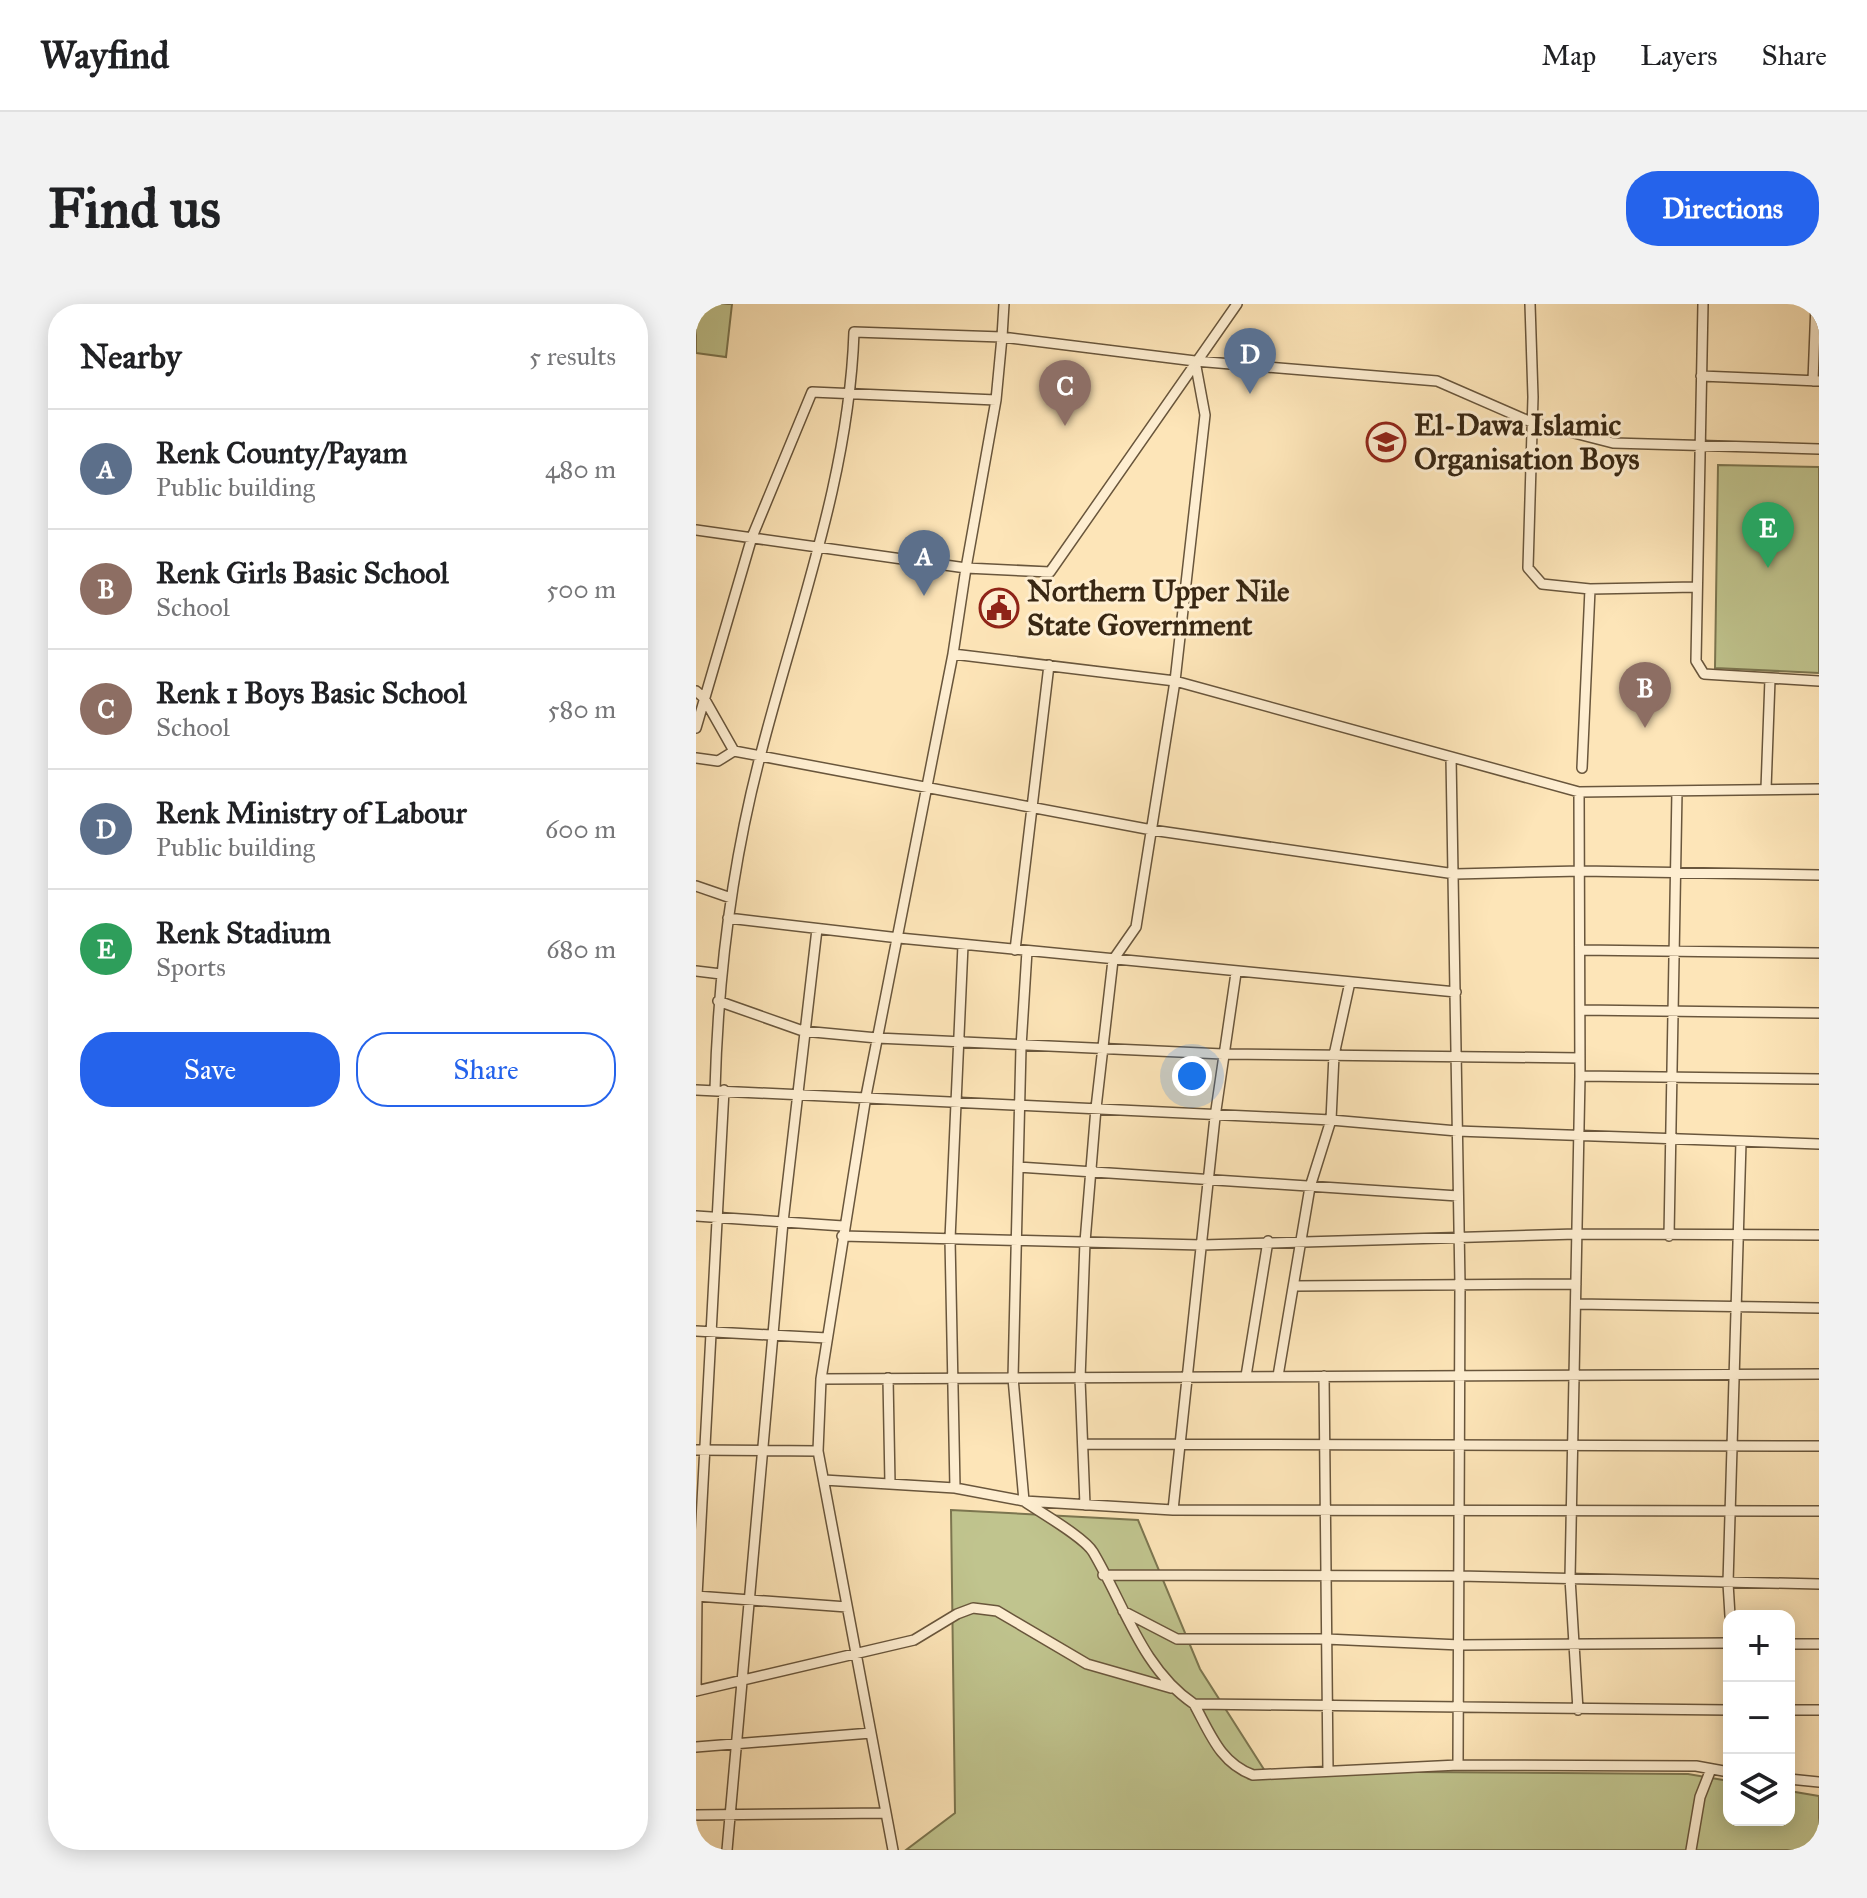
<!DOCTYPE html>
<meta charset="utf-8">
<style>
:root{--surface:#fff;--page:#f2f2f2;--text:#202124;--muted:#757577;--line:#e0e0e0;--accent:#2563eb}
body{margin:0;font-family:"IM FELL Great Primer",serif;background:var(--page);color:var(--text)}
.controls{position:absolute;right:24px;bottom:24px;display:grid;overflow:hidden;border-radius:16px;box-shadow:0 4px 20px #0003}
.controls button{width:72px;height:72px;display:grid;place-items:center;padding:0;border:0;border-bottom:2px solid var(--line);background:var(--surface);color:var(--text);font:40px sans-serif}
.you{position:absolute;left:496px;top:772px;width:28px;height:28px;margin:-20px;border:6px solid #fff;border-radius:50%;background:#1a73e8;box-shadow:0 0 0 12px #1a73e833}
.badge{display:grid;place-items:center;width:52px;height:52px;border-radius:50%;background:var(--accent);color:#fff;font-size:26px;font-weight:700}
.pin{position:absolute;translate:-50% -66px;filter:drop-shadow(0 2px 4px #0008)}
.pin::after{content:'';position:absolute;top:42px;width:28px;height:24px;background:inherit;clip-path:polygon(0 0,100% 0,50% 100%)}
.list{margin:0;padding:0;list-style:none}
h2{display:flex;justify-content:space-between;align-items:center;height:104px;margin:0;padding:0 32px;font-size:34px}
h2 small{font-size:26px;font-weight:400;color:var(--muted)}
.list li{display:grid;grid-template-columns:52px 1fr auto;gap:24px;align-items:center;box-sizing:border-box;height:120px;padding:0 32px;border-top:2px solid var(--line)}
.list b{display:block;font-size:30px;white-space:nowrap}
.list p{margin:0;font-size:26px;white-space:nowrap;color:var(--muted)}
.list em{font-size:26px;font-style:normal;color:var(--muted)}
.actions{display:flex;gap:16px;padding:24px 32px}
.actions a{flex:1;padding:18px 0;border:2px solid var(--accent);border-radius:32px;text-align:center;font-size:28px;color:var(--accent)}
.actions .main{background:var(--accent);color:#fff}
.icon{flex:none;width:44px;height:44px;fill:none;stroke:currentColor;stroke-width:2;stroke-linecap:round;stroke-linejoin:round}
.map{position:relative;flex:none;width:1123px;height:1546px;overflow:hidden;border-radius:32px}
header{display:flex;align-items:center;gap:48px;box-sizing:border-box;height:112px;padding:0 40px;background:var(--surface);border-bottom:2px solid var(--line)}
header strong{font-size:38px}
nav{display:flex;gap:44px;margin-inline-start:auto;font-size:28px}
.intro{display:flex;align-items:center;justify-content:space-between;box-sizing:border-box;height:192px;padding:0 48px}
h1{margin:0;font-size:56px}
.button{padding:20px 36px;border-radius:32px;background:var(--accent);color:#fff;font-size:28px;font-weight:700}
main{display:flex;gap:48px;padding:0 48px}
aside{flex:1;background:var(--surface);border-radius:32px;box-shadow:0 4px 20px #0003}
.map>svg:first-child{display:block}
.green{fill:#c0c48e;stroke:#7c7650;stroke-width:2}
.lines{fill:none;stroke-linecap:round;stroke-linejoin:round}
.minor-casing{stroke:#69563c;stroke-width:12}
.minor{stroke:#feeed1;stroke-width:9}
.labels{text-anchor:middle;stroke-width:6;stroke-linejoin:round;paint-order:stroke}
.poi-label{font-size:30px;font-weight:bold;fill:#382713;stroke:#feeed1;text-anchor:start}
</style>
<header>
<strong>Wayfind</strong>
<nav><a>Map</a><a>Layers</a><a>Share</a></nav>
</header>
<div class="intro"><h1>Find us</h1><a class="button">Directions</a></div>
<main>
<aside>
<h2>Nearby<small>5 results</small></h2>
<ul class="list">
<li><span class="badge" style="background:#5c6f8a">A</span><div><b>Renk County/Payam</b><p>Public building</p></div><em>480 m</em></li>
<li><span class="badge" style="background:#8d6e63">B</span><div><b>Renk Girls Basic School</b><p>School</p></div><em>500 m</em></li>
<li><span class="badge" style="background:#8d6e63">C</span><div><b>Renk 1 Boys Basic School</b><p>School</p></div><em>580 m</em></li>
<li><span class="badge" style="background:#5c6f8a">D</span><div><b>Renk Ministry of Labour</b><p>Public building</p></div><em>600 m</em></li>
<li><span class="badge" style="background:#2e9e5b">E</span><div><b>Renk Stadium</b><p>Sports</p></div><em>680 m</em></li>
</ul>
<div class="actions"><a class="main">Save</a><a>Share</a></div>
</aside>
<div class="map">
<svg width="1123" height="1546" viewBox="0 0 1123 1546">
<rect width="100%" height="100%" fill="#fde5b8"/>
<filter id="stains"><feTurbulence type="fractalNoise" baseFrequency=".0025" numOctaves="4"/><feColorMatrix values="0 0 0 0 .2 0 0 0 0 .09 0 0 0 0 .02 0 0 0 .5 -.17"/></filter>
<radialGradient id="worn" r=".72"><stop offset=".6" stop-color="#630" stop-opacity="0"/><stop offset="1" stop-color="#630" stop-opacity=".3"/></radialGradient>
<path class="green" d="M 0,0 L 36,0 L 30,53 L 0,49 Z
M 1022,161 L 1123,163 L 1123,369 L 1019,364 Z
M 255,1206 L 442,1216 L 504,1365 L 569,1467 L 992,1470 L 1033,1477 L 1033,1516 L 1093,1516 L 1093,1487 L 1123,1492 L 1123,1546 L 210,1546 L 259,1509 Z"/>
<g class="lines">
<g class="minor-casing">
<path id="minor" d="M 541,0 L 354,268 L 270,264 L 300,96 L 306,33 L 499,57 L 741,77 L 835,118 L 917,139 L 1123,145
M 834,0 L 837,93 L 832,264 L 846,280 L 894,285 L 886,464
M 1007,0 L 1000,357 L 1008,370 L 1123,377
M 1005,72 L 1123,77
M 1117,77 L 1120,0
M 0,226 L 270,264 L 257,350 L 479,377 L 883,488 L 1123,485
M 894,285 L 1000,283
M 0,387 L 8,394 L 38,447 L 456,526 L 759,570 L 885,567 L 1123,571
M 0,424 L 56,233 L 116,88 L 300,96
M 755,453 L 764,981 L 762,1461
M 0,454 L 22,457 L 38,447
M 1070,485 L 1074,375
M 0,582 L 35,594
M 32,614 L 203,634 L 760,688
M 319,646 L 353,361
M 884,646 L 1123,649
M 331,647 L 325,743 L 317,1074 L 328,1197 C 345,1209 388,1233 397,1248 C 428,1300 446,1365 498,1400 L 1033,1406
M 0,667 L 25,670
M 22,697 L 107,727 L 181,734 L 527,750 L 884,754
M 884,706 L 1123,709
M 884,772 L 1123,775
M 0,786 L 635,816 L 761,827 L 1123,840
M 19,786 C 22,672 36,559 65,449 C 101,309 153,174 158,28 L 306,33 L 308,0
M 322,863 L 762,892
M 0,912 L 147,922
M 146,932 L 506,941 L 880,930 L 1123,931
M 973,932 L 981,487
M 598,982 L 880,980
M 880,1000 L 1123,1004
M 0,1027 L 131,1034
M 550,1072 L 572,937
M 582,1072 L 614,883 L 635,816 L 638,751 L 654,678
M 628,1072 L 632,1467
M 192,1074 L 194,1180
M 125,1075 L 1123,1070
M 387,1140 L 1123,1142
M 0,1146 L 122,1147
M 128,1176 L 259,1184 L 328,1197 L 477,1206 L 1123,1207
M 259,1184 L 254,935 L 267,641
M 389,1201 L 384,1075 L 389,938 L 400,804 L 417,656 L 440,623 L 479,377 L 509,111 L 499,57
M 477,1206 L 519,813 L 540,669
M 407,1271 L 763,1272 L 1123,1280
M 0,1292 L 151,1303
M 427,1307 L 481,1335 L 630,1335 L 764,1341 L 1033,1339
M 1034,1312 L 1032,1279 L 1045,838
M 1093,1340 L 1123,1340
M 0,1387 L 1,1292 L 28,786
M 0,1387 L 218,1336 L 261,1310 L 277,1304 L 301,1307 L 391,1360 L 475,1384
M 498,1400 C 514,1429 524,1459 557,1471 L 762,1461 L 1000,1462 L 1033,1468
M 882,1406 L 874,1274 L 884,772 L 883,488
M 1093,1406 L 1123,1406
M 0,1443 L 175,1429
M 1093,1475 L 1123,1478
M 0,1511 L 190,1509
M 31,1546 L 87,918 L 121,625
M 197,1546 L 122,1147 L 125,1075 L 170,792 L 257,350
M 995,1546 L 1004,1493 L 1015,1465"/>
</g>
<use href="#minor" class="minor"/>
</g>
<defs>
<g id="school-ring" transform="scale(2)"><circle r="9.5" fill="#feeed1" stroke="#8f2418" stroke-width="1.5"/><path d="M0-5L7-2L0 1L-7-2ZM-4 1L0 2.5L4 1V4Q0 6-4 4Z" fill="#8f2418"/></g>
<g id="civic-ring" transform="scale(2)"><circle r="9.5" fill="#feeed1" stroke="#8f2418" stroke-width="1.5"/><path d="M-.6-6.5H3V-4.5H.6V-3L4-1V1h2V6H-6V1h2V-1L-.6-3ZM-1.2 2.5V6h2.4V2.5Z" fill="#8f2418"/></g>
</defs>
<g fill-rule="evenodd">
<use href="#school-ring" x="690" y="138"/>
<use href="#civic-ring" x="303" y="304"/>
</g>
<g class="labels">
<g class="poi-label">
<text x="718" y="131">El-Dawa Islamic<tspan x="718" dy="34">Organisation Boys</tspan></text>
<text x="331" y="297">Northern Upper Nile<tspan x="331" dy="34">State Government</tspan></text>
</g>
</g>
<rect width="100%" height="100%" filter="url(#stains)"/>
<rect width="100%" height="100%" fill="url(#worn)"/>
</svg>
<div class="controls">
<button>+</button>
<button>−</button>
<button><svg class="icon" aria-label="layers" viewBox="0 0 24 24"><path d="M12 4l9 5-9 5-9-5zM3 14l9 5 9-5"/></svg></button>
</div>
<div class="you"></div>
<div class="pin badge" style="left:228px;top:292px;background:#5c6f8a">A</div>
<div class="pin badge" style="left:949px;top:424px;background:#8d6e63">B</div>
<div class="pin badge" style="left:369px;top:122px;background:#8d6e63">C</div>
<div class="pin badge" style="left:554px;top:90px;background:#5c6f8a">D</div>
<div class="pin badge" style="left:1072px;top:264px;background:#2e9e5b">E</div>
</div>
</main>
